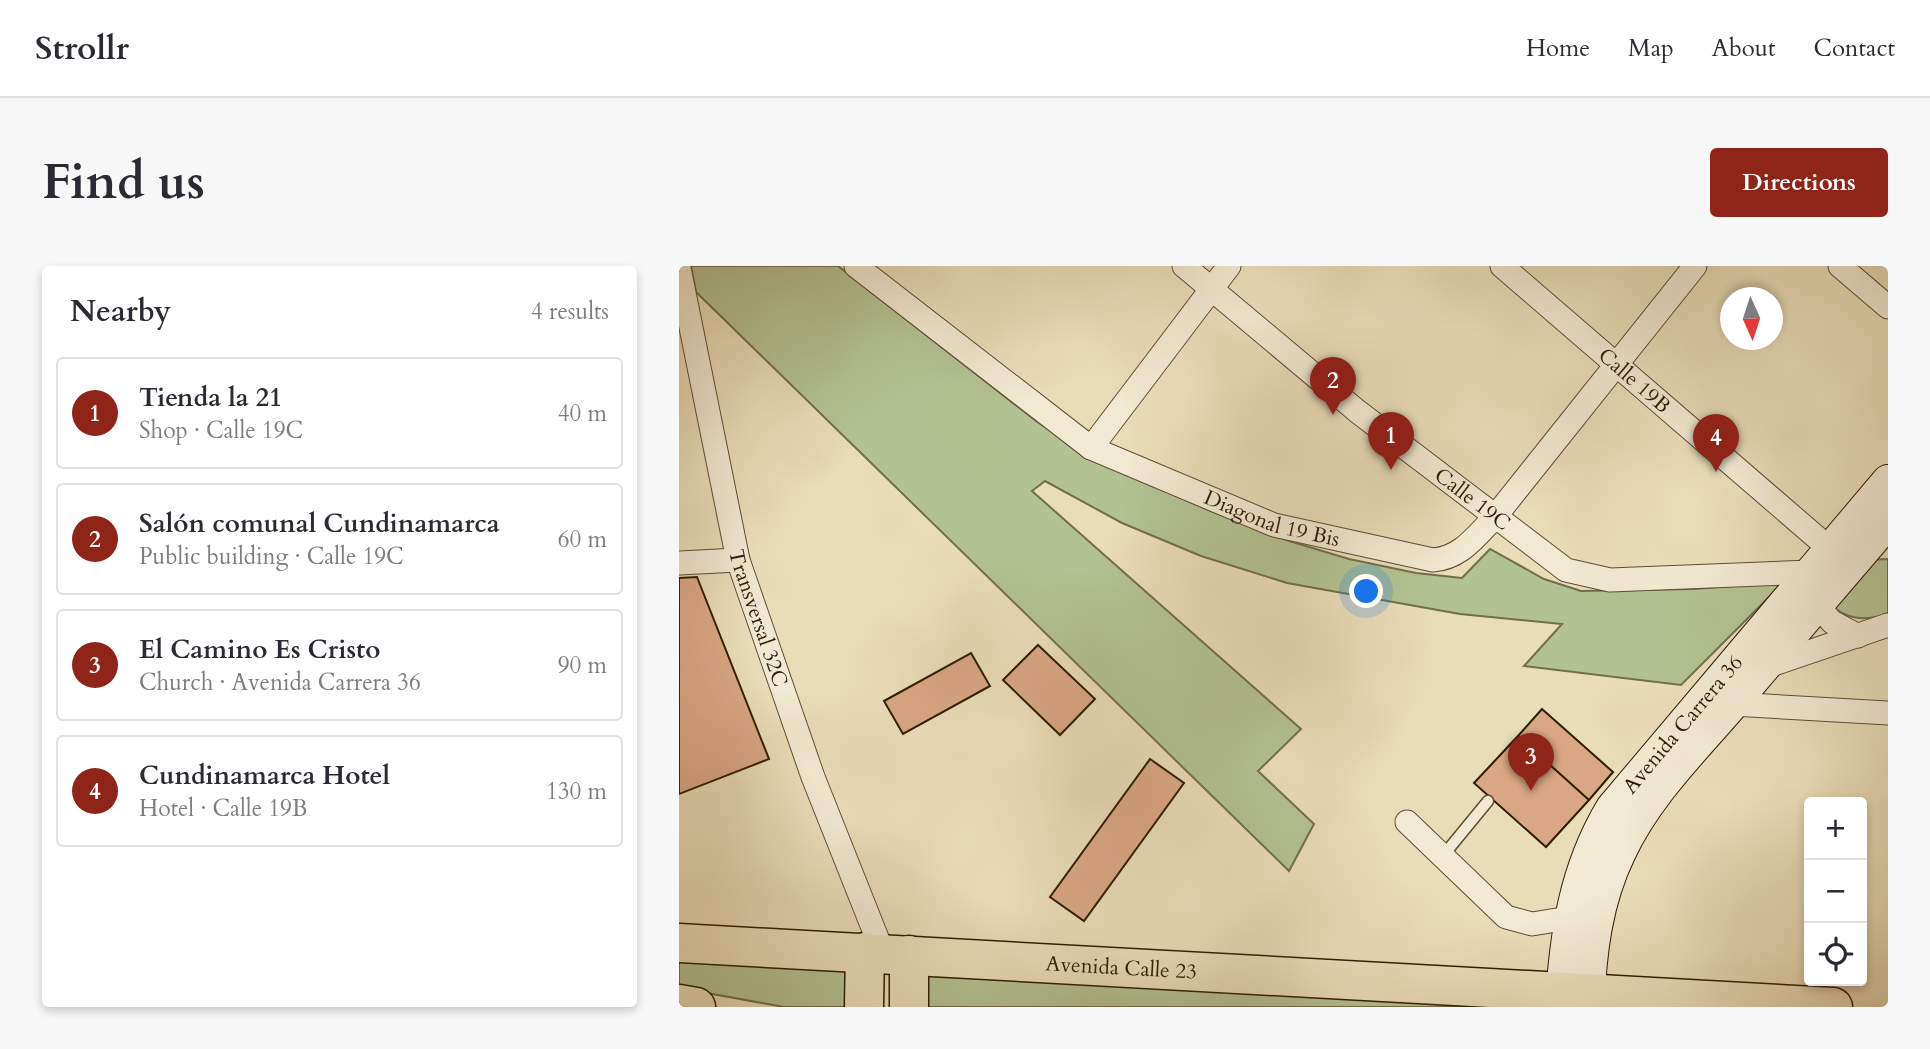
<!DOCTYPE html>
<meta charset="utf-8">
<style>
:root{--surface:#fff;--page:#f7f7f7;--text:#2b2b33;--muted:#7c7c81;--line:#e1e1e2;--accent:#8f2418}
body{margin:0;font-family:Cardo,serif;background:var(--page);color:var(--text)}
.controls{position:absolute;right:21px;bottom:21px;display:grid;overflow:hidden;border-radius:7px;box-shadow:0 4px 10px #0003}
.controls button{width:63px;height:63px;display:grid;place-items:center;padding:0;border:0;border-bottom:2px solid var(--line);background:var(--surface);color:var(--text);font:35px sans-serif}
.compass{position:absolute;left:1041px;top:21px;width:63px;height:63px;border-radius:50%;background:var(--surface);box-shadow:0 4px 10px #0003;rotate:177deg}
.you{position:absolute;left:688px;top:326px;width:24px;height:24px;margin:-18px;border:5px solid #fff;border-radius:50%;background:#1a73e8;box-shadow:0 0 0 10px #1a73e833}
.badge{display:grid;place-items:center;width:46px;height:46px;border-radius:50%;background:var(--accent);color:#fff;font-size:23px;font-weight:700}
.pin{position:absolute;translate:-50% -58px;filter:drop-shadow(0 2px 4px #0008)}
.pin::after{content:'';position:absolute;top:37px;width:24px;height:21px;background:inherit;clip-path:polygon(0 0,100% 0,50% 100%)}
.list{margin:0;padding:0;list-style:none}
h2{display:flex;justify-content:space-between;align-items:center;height:91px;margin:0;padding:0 28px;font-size:30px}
h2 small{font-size:23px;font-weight:400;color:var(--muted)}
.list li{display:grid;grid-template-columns:46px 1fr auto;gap:21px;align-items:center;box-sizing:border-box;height:112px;margin:0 14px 14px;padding:0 14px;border:2px solid var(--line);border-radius:7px}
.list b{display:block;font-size:26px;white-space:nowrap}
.list p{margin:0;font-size:23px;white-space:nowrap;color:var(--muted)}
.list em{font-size:23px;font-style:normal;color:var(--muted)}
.icon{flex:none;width:38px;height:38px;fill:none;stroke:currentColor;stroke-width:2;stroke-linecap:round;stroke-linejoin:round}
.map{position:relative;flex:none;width:1209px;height:741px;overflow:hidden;border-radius:7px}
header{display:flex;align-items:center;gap:42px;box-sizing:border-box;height:98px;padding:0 35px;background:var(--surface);border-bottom:2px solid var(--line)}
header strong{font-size:33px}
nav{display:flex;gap:38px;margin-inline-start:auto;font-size:24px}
.intro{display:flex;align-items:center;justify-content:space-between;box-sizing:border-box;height:168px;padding:0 42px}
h1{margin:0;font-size:49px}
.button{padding:18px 32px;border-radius:7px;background:var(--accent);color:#fff;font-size:24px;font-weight:700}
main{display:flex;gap:42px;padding:0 42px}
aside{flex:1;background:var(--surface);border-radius:7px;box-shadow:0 4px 10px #0003}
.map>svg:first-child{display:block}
.green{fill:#b3c292;stroke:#716f4b;stroke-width:2}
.building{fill:#daa784;stroke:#2f1c04;stroke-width:2}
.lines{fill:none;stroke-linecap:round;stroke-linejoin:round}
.lane-casing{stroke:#5e4c31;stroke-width:13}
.street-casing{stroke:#5e4c31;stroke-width:25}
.secondary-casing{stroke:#2f1c04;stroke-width:34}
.highway-casing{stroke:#2f1c04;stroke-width:41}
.lane{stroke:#f1e9d1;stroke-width:10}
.street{stroke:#f1e9d1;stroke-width:23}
.secondary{stroke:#f1e9d1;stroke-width:32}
.highway{stroke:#e9ddb8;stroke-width:38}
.labels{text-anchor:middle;stroke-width:5;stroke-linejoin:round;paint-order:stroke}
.street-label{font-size:21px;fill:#2f1c04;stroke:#f1e9d1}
</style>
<header>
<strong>Strollr</strong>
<nav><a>Home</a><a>Map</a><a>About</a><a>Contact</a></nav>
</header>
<div class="intro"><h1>Find us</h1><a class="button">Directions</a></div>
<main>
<aside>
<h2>Nearby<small>4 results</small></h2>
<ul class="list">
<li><span class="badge">1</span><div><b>Tienda la 21</b><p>Shop · Calle 19C</p></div><em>40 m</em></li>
<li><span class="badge">2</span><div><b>Salón comunal Cundinamarca</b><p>Public building · Calle 19C</p></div><em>60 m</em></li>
<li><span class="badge">3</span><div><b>El Camino Es Cristo</b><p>Church · Avenida Carrera 36</p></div><em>90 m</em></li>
<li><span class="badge">4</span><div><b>Cundinamarca Hotel</b><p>Hotel · Calle 19B</p></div><em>130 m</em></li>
</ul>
</aside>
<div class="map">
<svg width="1209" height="741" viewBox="0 0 1209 741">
<rect width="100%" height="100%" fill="#e9ddb8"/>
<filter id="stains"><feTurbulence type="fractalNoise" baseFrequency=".00286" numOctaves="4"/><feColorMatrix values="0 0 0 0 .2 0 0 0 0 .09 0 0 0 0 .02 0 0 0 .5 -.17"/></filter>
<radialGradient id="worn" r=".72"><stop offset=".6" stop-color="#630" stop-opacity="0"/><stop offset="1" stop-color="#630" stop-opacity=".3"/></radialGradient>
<path class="green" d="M12,0H159L357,155L407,189L532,245L610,275L670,293L737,307L783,312L811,283L865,313L902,325L1015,323L1105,316L1002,419L845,400L883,358L781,348L608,317L522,290L443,257L366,215L353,225L622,463L579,505L635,558L610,605L17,26Z
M1209,293V349C1186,354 1168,355 1151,338L1186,294Z
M0,693L170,699L168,741H105L0,722Z
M238,702L851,741H238Z"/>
<path class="building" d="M18,311L90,493L0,528V312Z
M359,379L416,433L381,469L324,414Z
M292,387L311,420L224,468L205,435Z
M863,443L934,506L910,534L839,470Z
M839,470L910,534L867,581L795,517Z
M471,493L505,517L405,655L371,631Z"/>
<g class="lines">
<g class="lane-casing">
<path id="lane" d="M763,591L809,535"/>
</g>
<g class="street-casing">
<g id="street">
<path id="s1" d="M177,0L412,182L595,259L754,294C782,292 797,270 815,252L1016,0"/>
<path id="s2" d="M505,0L678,145L887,304L931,314L1131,306"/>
<path id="s3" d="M823,0L1151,283"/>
<path d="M1161,0L1209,41"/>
<path id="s4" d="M0,2L59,294L134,511L204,687"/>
<path d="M412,182L550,0"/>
<path d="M0,297L59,294"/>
<path d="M1138,339L1153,356L1179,370"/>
<path d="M1086,401L1209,359"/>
<path d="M1053,438L1209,447"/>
<path d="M728,556L827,651L853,658L890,652"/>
</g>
</g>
<g class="secondary-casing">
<g id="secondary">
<path id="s5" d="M882,741C887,669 895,605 933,542L1209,215"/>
<path d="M909,741C911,687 917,635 941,586C966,532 1011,487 1050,442C1103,380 1156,318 1209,256"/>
</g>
</g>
<g class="highway-casing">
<g id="highway">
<path id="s6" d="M0,677L1154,741"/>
<path d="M0,738L17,741"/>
<path d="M185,741L186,686"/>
<path d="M230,741V689"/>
</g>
</g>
<use href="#lane" class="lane"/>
<use href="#street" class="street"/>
<use href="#secondary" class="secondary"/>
<use href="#highway" class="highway"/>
</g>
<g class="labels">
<g class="street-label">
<text dy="7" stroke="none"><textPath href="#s3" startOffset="175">Calle 19B</textPath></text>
<text dy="7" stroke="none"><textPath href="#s2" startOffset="371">Calle 19C</textPath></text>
<text dy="7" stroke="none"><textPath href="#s1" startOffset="492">Diagonal 19 Bis</textPath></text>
<text dy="7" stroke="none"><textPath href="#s4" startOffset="359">Transversal 32C</textPath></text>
<text dy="7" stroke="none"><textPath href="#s5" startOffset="317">Avenida Carrera 36</textPath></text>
<text dy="7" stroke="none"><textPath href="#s6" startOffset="443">Avenida Calle 23</textPath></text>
</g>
</g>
<rect width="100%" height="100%" filter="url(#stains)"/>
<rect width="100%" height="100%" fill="url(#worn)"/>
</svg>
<div class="controls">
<button>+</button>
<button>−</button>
<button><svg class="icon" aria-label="locate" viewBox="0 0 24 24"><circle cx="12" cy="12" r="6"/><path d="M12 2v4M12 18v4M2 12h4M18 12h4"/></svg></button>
</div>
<svg class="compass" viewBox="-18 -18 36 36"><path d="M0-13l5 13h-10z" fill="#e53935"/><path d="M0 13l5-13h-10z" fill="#7c7c81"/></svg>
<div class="you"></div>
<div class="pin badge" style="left:712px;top:204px">1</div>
<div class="pin badge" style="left:654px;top:149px">2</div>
<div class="pin badge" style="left:852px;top:525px">3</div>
<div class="pin badge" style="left:1037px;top:206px">4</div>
</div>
</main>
